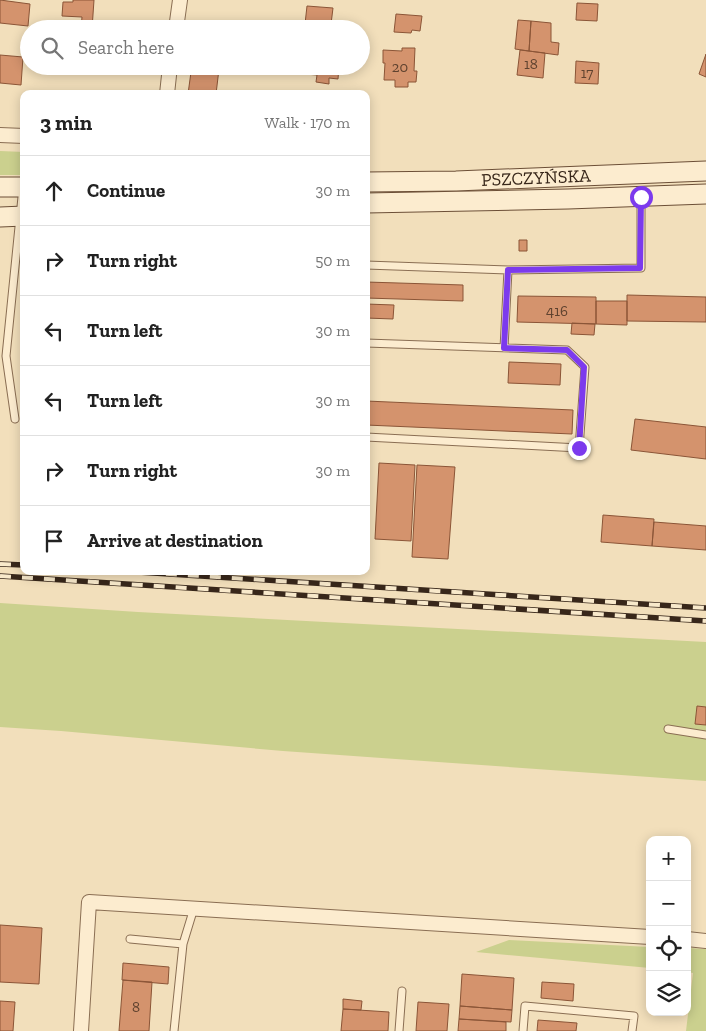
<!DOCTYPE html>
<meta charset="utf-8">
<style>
:root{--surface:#fff;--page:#f6f6f6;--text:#222;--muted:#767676;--line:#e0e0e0}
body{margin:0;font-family:"Zilla Slab",serif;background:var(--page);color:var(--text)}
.controls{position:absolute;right:15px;bottom:15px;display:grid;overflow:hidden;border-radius:10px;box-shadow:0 2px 12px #0003}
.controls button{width:45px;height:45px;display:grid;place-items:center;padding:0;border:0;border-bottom:1px solid var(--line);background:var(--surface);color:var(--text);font:25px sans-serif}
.stop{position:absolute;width:15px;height:15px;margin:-11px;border:4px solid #7c3aed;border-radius:50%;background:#fff}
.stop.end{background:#7c3aed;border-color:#fff;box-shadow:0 1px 5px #0008}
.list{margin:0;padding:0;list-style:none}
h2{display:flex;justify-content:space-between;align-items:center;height:65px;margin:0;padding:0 20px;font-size:21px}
h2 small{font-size:16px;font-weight:400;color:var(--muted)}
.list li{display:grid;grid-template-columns:32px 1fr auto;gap:15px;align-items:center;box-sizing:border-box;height:70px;padding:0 20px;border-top:1px solid var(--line)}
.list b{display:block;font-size:19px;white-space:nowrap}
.list em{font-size:16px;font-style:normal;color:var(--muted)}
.icon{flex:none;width:28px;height:28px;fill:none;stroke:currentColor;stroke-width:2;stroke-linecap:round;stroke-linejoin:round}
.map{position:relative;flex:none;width:706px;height:1031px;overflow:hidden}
.search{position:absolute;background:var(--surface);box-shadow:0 2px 12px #0003;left:20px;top:20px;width:350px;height:55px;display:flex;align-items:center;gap:12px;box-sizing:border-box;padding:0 18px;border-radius:28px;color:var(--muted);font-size:19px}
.panel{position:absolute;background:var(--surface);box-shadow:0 2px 12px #0003;left:20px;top:90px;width:350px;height:485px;border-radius:10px}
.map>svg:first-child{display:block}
.green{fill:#cbd08e}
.building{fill:#d4936d;stroke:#8b5537}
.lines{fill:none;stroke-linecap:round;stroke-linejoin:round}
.service-casing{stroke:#8a6e53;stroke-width:9}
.minor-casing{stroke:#8a6e53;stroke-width:16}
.secondary-casing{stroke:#6c4f37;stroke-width:21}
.service{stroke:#fceccf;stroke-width:7}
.minor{stroke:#fceccf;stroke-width:14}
.secondary{stroke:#fceccf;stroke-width:19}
.rail-casing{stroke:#38271a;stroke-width:5.5}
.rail{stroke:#f8e9cb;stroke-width:4;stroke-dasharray:11;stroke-linecap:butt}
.route{stroke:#7c3aed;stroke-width:6}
.labels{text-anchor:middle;stroke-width:4.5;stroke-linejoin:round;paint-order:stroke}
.number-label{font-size:15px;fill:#5f422f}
.street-label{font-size:18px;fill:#38271a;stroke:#f8e9cb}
</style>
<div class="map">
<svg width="706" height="1031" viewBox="0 0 706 1031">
<rect width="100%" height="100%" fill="#f2dfbb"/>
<path class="green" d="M0,151L24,152V175H0Z
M0,603L138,612L706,642V781L283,751L61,731L0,727Z
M509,940L650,947V968L476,952Z
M687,948L706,949V1031H686L693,973L687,972Z"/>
<path class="building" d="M0,0L30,4L28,26L0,23Z
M73,0H94L92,29H81L82,17L62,16L63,2H73Z
M577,3L598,4L597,21L576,20Z
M307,6L333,8L331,24L318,23L317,25L305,24Z
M396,14L422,16L420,31L412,30L411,33L394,32Z
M518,20L531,21L529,51L515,49Z
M531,21L551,23V42L559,43L558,55L529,51Z
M402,48H415L414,71H417L416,82H408V87H395V80H384L385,63H383V50L402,51Z
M520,50L545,53L543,78L517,75Z
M706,54V77L699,74Z
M0,55L23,57L21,85L0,83Z
M576,61L599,63L598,84L575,83Z
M306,66H339L338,79L329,78V84L316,82L317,75L305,74Z
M210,67L219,69L216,94H188L191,72L209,74Z
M519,240H527V251H519Z
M366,282L463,285V301L366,298Z
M627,295L706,297V322L627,321Z
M518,296L596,297V324L517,322Z
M596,301H627V325L596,324Z
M366,304L394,305L393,319L366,318Z
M572,323L595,324L594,335L571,334Z
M509,362L561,364L560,385L508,383Z
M366,401L573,410L572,434L366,425Z
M635,419L706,427V459L631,450Z
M379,463L415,465L411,541L375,539Z
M417,465L455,467L448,559L412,557Z
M603,515L654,519L652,546L601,542Z
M654,522L706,526V550L652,546Z
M697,706L706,707V725L695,724Z
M0,925L42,928L39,984L0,982Z
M123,963L169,967L168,984L122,980Z
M462,974L514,978L512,1010L460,1006Z
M123,980L152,982L149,1031H119Z
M542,982L574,984L573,1001L541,998Z
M343,999L362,1001L361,1010L343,1009Z
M0,1001L15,1002L13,1031H0Z
M418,1002L449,1004L447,1031H416Z
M460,1006L512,1010L511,1022L459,1019Z
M343,1009L389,1012L388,1031H341Z
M459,1019L506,1022V1031H458Z
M538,1020L577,1023L576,1031H537Z"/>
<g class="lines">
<g class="service-casing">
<path id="service" d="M366,265L508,270
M366,343L567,350L585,367L579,448L366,437
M504,348L508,270L641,268V197
M15,419L6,356L23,187
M668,729L706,735
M130,939L183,944L194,908
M174,1031L183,944
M399,1031L402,991
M523,1031L525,1006L634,1016L632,1031"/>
</g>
<g class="minor-casing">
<path id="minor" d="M176,29L180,0
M167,94L170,66
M0,135L24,136
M687,939L706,941
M81,1031L89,902L650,937"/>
</g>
<g class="secondary-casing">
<g id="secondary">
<path id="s1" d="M366,182L456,181L706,171"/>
<path d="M0,187H24"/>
<path d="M366,203L568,199L706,194"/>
<path d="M0,217L24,216"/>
</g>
</g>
<use href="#service" class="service"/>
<use href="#minor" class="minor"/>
<use href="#secondary" class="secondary"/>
<g class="rail-casing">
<path id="rail" d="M0,564L24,565
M122,571L706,608
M0,576L706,621"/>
</g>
<use href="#rail" class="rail"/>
</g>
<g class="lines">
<path class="route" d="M579,448L584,367L567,350L504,348L508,270L640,268L641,197"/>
</g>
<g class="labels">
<g class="number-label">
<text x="531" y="69">18</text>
<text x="400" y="72">20</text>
<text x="587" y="78">17</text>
<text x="557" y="316">416</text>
<text x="136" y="1012">8</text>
</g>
<g class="street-label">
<text dy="6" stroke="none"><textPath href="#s1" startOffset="170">PSZCZYŃSKA</textPath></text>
</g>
</g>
</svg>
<div class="controls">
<button>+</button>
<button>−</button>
<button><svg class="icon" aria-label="locate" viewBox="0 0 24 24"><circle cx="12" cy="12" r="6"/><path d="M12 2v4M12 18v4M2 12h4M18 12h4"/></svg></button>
<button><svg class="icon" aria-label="layers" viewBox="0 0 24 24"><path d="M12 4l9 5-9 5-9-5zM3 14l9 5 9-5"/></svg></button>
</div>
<div class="stop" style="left:641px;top:197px"></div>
<div class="stop end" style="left:579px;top:448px"></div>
<div class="search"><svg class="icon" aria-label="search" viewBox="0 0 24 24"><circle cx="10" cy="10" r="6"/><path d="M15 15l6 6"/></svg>Search here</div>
<section class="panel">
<h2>3 min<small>Walk · 170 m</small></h2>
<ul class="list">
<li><svg class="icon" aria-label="ahead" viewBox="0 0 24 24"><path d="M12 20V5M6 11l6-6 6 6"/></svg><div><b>Continue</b></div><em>30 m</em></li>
<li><svg class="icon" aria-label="right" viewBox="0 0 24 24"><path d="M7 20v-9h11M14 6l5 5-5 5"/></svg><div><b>Turn right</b></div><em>50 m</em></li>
<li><svg class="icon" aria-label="left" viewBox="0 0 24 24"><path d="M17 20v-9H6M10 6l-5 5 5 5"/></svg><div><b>Turn left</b></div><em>30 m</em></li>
<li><svg class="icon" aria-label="left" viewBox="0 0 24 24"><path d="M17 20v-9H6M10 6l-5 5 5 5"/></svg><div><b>Turn left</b></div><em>30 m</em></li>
<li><svg class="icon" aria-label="right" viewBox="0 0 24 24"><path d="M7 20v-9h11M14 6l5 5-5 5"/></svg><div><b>Turn right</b></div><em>30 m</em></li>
<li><svg class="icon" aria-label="arrive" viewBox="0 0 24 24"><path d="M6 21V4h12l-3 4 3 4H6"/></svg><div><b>Arrive at destination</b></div></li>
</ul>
</section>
</div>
